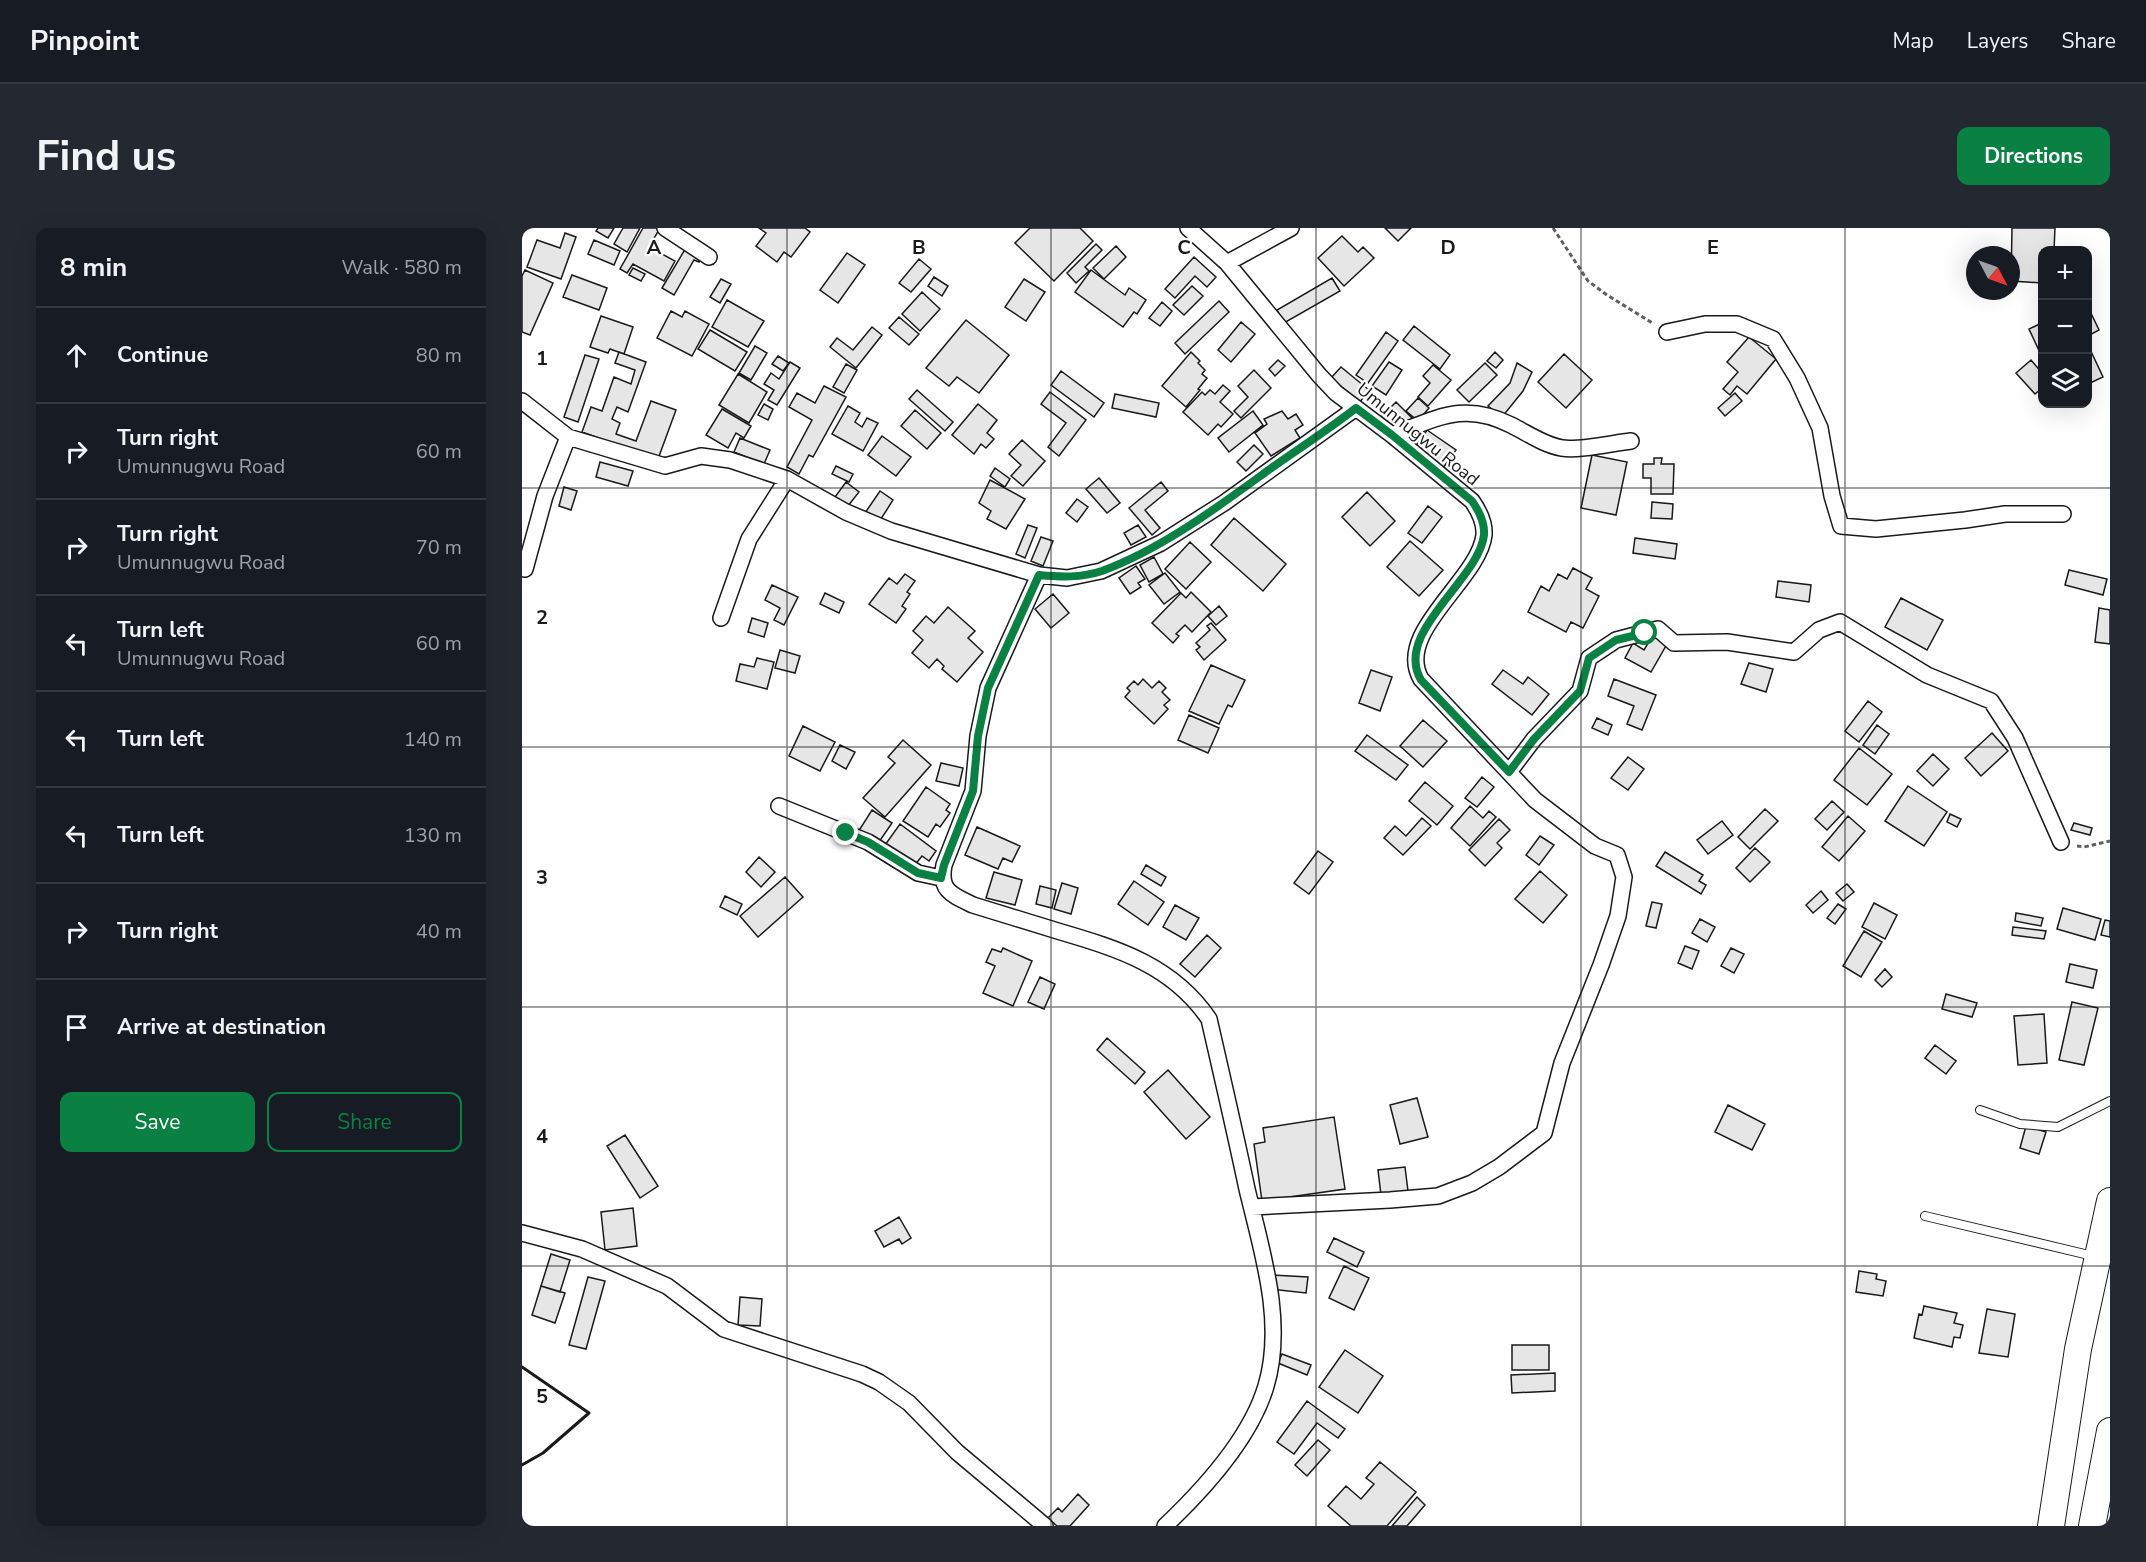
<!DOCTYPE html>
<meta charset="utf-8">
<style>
:root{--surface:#171b24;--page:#242831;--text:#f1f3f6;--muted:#9ea1a6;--line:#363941;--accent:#0b8043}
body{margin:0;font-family:"Nunito Sans",sans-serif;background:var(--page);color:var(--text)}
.controls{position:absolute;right:18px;top:18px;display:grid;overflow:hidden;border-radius:12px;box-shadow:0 6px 24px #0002}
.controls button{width:54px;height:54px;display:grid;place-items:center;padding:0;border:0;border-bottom:2px solid var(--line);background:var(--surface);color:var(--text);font:30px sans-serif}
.compass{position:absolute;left:1444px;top:18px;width:54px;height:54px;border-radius:50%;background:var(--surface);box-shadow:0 6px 24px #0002;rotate:131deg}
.stop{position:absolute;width:18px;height:18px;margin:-14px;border:4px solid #0b8043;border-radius:50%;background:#fff}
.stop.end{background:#0b8043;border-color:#fff;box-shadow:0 2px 6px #0008}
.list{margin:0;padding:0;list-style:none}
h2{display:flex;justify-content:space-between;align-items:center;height:78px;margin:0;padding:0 24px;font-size:26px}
h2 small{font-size:20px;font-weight:400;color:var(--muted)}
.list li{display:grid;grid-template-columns:39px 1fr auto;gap:18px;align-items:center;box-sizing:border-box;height:96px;padding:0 24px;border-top:2px solid var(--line)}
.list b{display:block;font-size:22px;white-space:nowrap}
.list p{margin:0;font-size:20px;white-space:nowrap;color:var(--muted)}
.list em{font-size:20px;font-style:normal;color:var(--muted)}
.actions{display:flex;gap:12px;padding:18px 24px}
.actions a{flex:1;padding:14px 0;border:2px solid var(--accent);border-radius:12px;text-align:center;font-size:21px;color:var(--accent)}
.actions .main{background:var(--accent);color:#fff}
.icon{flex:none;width:33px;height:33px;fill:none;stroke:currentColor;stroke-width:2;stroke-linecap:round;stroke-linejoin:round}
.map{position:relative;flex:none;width:1588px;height:1298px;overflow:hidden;border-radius:12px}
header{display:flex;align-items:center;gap:36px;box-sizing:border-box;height:84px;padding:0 30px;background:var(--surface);border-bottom:2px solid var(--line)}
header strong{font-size:28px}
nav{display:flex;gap:33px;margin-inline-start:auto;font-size:21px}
.intro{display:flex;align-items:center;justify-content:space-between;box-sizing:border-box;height:144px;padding:0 36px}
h1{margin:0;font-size:42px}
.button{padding:15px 27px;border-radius:12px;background:var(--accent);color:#fff;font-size:21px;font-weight:700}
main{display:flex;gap:36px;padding:0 36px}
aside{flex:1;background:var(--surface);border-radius:12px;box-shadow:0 6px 24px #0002}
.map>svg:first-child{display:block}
.building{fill:#e6e6e6;stroke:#1a1a1a;stroke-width:1.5}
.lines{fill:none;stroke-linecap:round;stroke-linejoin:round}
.service-casing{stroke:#1a1a1a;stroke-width:10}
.minor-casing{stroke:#1a1a1a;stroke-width:18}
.trunk-casing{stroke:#1a1a1a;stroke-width:28}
.path{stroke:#5f5f5f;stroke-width:3;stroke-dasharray:4.5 3;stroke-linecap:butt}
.service{stroke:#fff;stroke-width:8}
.minor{stroke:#fff;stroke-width:15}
.trunk{stroke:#fff;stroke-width:26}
.wall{stroke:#1a1a1a;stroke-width:3}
.route{stroke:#0b8043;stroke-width:8}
.grid{fill:none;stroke:#1a1a1a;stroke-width:1.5;stroke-opacity:0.55}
.labels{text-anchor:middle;stroke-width:4.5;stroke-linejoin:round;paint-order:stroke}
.street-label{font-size:18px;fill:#1a1a1a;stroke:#fff}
.grid-label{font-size:20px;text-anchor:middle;font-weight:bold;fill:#1a1a1a;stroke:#fff;stroke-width:4.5;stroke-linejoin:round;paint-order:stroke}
</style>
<header>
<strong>Pinpoint</strong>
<nav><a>Map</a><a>Layers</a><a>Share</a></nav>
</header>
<div class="intro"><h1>Find us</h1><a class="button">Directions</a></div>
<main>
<aside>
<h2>8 min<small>Walk · 580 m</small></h2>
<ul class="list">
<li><svg class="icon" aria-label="ahead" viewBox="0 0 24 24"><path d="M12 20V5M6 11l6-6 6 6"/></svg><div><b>Continue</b></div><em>80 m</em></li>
<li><svg class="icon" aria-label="right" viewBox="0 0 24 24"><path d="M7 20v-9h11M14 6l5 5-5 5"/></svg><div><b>Turn right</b><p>Umunnugwu Road</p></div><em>60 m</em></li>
<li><svg class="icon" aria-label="right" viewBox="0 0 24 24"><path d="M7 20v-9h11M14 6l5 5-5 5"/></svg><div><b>Turn right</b><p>Umunnugwu Road</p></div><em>70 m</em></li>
<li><svg class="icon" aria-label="left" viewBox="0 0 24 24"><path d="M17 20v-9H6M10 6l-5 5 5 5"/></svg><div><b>Turn left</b><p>Umunnugwu Road</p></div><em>60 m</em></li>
<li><svg class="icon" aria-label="left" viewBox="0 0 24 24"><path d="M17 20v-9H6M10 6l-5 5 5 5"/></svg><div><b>Turn left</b></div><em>140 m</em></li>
<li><svg class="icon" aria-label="left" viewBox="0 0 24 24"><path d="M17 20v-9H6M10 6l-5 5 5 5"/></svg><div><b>Turn left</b></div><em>130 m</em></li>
<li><svg class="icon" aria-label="right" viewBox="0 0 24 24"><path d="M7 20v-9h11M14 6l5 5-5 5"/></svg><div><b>Turn right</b></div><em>40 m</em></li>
<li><svg class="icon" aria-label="arrive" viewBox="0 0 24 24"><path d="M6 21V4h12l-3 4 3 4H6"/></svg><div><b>Arrive at destination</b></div></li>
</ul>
<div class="actions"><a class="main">Save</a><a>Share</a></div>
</aside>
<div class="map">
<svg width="1588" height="1298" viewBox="0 0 1588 1298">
<rect width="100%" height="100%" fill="#fff"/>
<path class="building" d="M76,0H92L86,10L74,3Z
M101,0H118L105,24L92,16Z
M121,0H138L127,19L153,33L142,53L111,36L105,45L98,41Z
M237,0H283L288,4L269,29L262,24L255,34L234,18L244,5Z
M508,0H558L571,13L532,53L493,15Z
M863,0H889L876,13Z
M1490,0H1533L1532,22H1520V55L1489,53Z
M43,5L54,9L39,51L5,39L15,12L38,20Z
M820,8L836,24L841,19L852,30L822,58L796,30Z
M72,12L98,23L92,37L66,26Z
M574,16L580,22L563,39L567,43L554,55L545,45Z
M165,18L181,27L177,34L172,32L152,67L140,60Z
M594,18L604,29L582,51L571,40Z
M325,25L343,37L316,75L298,62Z
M672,29L694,49L685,59L673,48L653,70L643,61Z
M397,31L409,41L389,64L377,55Z
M111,40L123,46L119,53L107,47Z
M3,42L31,55L8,107L0,104V48Z
M569,42L603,67L607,60L624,72L615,86L612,84L601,99L553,64Z
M50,47L85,60L77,82L41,69Z
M412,49L426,58L420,68L406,58Z
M810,50L818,63L762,95L755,82Z
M199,51L209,56L198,75L188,69Z
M502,51L523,64L504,93L483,79Z
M670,58L681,68L662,87L651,77Z
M400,64L418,81L398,103L380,86Z
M205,72L242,93L226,119L190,99Z
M697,73L707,84L663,126L653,115Z
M640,74L650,83L638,98L627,90Z
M1566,79L1577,102L1566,108Z
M149,83L160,89L163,83L187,96L170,128L135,110Z
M79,88L111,99L102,126L88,121L86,125L68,119Z
M377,89L397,106L387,117L367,100Z
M444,92L487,127L457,165L435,149L427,158L404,140Z
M719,94L733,106L709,134L696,122Z
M1520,95V129L1507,101Z
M892,98L928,127L918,141L881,112Z
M350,99L360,107L334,140L308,119L315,110L331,122Z
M188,102L225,124L213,143L176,121Z
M864,104L876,113L846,155L834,147Z
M1227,109L1254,131L1225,166L1215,158L1208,167L1201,161L1216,144L1205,134Z
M1566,117L1581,149L1566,156Z
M233,118L245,125L229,152L217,145Z
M97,124L124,134L106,184L95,179L90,191L98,195L94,206L114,213L129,173L154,182L136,231L60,204L69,179L80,183L92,149L109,156L113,142L93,135Z
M669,124L678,133L676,135L683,142L680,146L685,150L676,161L678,162L664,179L640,158Z
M973,124L981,132L974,140L965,133Z
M1042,126L1070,152L1044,180L1016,154Z
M63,127L77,131L56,194L42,189Z
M256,128L267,135L261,143L250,136Z
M756,132L763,138L753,148L747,141Z
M1509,132L1520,145V160L1513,166L1494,145Z
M268,134L278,140L255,177L246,172L252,162L242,156L249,145L257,151Z
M867,134L880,142L864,167L850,158Z
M963,135L975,147L947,174L935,162Z
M995,135L1010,144L1001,163L980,189L966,178L988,155Z
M324,136L335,142L322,165L311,159Z
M911,137L929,152L906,178L896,169L908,155L901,148Z
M819,139L847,162L838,174L809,150Z
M732,142L749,160L719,190L712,183L726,169L716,158Z
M539,143L582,175L572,189L529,157Z
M216,146L245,164L227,195L197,177Z
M701,157L708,163L698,174L711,186L699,199L696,196L686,207L661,184L680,164L683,167L688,162L693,166Z
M302,158L324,169L291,229L287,227L277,246L265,239L290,192L267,179L275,165L293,175Z
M395,162L431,194L423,203L387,171Z
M528,164L564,192L537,228L526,219L544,195L519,176Z
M1213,165L1220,173L1203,188L1196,180Z
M593,166L637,175L634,189L590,180Z
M896,170L907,180L896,193L884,183Z
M874,174L890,190L884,197L877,190L868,199L859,189Z
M242,176L251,181L246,192L236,187Z
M456,176L475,192L465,205L472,211L464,220L459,216L452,226L430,207Z
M326,178L338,185L333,194L340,199L345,190L356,195L341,223L310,206Z
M200,181L229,198L222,210L214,205L206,220L184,207Z
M393,182L419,205L405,221L379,198Z
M731,183L741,197L707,224L696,210Z
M760,183L766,191L774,186L781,197L773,202L778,210L749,228L733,205L745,196L742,191Z
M905,202L934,222L921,240L892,221Z
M360,208L389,229L374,248L346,227Z
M218,210L248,222L242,236L212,224Z
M500,212L523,233L501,258L489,248L499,237L487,226Z
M732,217L741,226L724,243L715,234Z
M1070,227L1105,234L1094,287L1059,280Z
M1132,230H1140L1139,236H1152L1151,266H1129V250H1121V236H1132Z
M78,234L111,243L106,258L74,249Z
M314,238L331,246L327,254L310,246Z
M473,240L488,251L483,259L468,248Z
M577,250L598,275L585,285L564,261Z
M468,252L503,271L484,301L465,291L469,283L457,275Z
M324,254L337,264L326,278L313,269Z
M639,254L646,263L623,282L638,300L630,307L607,280Z
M42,259L55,263L49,282L37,278Z
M358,263L371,272L357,294L343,285Z
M845,264L873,293L848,318L820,289Z
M555,271L566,279L555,294L544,285Z
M1130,274L1151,276L1150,291L1129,290Z
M906,278L920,289L900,315L886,305Z
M712,290L764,336L741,363L689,317Z
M506,297L515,300L503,330L494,326Z
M616,297L624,309L609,317L602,305Z
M519,309L531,313L521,338L509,333Z
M1113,310L1155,316L1153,331L1111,325Z
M888,313L921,342L897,368L865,339Z
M668,314L689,334L664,361L643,341Z
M632,329L641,346L627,354L618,337Z
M614,338L623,351L616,355L619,359L608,366L597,350Z
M1051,340L1070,350L1064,361L1077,368L1061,400L1049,394L1044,404L1006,384L1019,358L1027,363L1036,346L1045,351Z
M1547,342L1585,351L1581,367L1543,357Z
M643,345L658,364L642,376L627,357Z
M383,346L393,353L385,364L388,366L380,378L384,381L374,395L347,376L367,350L375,356Z
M1256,353L1289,357L1287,374L1254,369Z
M250,357L276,369L262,397L252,392L258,380L243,372Z
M669,364L689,384L670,404L663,397L654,406L657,408L651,415L630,395L659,365L664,370Z
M303,365L322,374L317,385L298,376Z
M531,366L547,385L529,400L513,381Z
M1379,370L1421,392L1405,422L1363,399Z
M697,378L705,388L694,397L686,388Z
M426,379L453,403L446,410L461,424L435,454L420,441L422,438L415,431L407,440L390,425L401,412L391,403L404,388L412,395Z
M1577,380L1588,382V416L1573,414Z
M230,390L246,395L242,409L226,404Z
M689,395L704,412L682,432L674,422L678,419L674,415L688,402L685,398Z
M1131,407L1145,416L1129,444L1103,430L1111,415L1122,422Z
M258,422L278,428L273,445L253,440Z
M235,430L252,434L245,461L214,453L218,436L232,439Z
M1227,435L1251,441L1244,464L1219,456Z
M689,437L723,452L710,479L706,477L697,496L667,483Z
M849,442L870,449L858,483L837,475Z
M981,442L1001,456L1006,449L1027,466L1010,487L970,456Z
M621,451L630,460L637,453L644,460L640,464L648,472L642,477L646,481L632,496L603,469L608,463L605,460L612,453L616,457Z
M1092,451L1134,467L1120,502L1105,496L1112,478L1086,468Z
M1346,473L1360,484L1337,514L1323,503Z
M667,487L697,500L686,525L656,512Z
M1075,490L1090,497L1086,507L1070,500Z
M901,492L925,513L901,539L878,518Z
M1355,497L1367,506L1353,526L1341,517Z
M281,498L313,514L298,543L267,528Z
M1470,505L1486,523L1459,548L1443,530Z
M845,507L886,537L874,552L833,523Z
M381,512L409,537L363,589L341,570L373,535L366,529Z
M318,517L333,524L324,541L310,533Z
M1337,520L1370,546L1345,577L1312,552Z
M1411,526L1427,541L1411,558L1395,543Z
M1106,529L1122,541L1106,562L1089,550Z
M419,535L441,540L437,558L414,553Z
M960,549L972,559L955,579L943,570Z
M903,554L931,578L915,597L887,573Z
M1386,558L1425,584L1402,618L1363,593Z
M404,559L428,576L424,582L428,585L418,599L414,596L406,609L381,593Z
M1310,573L1322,584L1305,602L1293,591Z
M948,578L961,590L967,583L974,589L948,618L929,600Z
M1243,581L1256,593L1228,621L1216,609Z
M350,582L370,595L355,617L336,604Z
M1428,586L1439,591L1435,599L1425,594Z
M1326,588L1343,603L1317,633L1300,619Z
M900,590L909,598L881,627L862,610L873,598L884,608Z
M977,591L988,602L975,615L980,620L963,638L947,622Z
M1200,593L1211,607L1186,626L1175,612Z
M1552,595L1570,600L1568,607L1549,602Z
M378,596L414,623L407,633L400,628L392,638L363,617Z
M455,599L498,618L490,634L481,630L476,641L443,627Z
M1018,608L1032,617L1017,637L1004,627Z
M1233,620L1248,634L1228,654L1214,640Z
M796,623L811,634L787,666L772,655Z
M1143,624L1181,647L1177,653L1184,657L1179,666L1134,638Z
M237,629L253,644L239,659L224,644Z
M624,637L644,649L639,658L619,646Z
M1018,643L1045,667L1021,695L993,671Z
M472,644L500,652L493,677L464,670Z
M263,649L281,669L236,709L218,688Z
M612,653L642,674L626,697L596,676Z
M540,655L556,660L549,686L532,681Z
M1325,656L1332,664L1321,673L1314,665Z
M518,658L534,662L530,680L514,676Z
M1299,663L1306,672L1291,685L1284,677Z
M203,668L220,676L215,687L198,679Z
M1130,674L1140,676L1134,700L1124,698Z
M1352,675L1375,687L1363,711L1340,699Z
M1316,676L1324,681L1313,696L1305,690Z
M653,677L677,690L664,712L641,699Z
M1541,680L1579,691L1573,712L1535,701Z
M1494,685L1521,690L1519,698L1493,693Z
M1178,691L1193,699L1185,714L1170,705Z
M1583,692L1588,693V709L1579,707Z
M1491,699L1524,703L1522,711L1490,707Z
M1342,703L1360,714L1339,749L1321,738Z
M685,707L699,720L673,749L658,736Z
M1163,718L1177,723L1170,741L1156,735Z
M481,720L510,733L491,778L461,765L473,738L464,734L470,721L479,724Z
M1209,720L1222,726L1212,745L1199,738Z
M1548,736L1575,742L1571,760L1544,754Z
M1363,741L1370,749L1360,759L1353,752Z
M518,749L533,756L522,781L506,774Z
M1424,766L1455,775L1450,789L1420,781Z
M1550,774L1576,780L1562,837L1537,832Z
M1522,786L1525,835L1496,837L1492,788Z
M585,810L623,844L613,856L575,822Z
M1413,817L1434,833L1424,846L1403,830Z
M646,842L688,889L664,911L622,864Z
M895,870L906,909L878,916L868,877Z
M1206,877L1243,896L1230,922L1193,904Z
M812,889L823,961L740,973L732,916L743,914L741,900Z
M1504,898L1524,904L1517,926L1498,920Z
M103,907L136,958L118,970L85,918Z
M883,939L886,963L859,967L856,942Z
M111,980L115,1018L83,1022L79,984Z
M377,989L389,1010L380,1016L377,1011L362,1019L353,1003Z
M812,1010L842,1024L835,1039L805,1024Z
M29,1026L48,1032L38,1064L19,1058Z
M822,1038L847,1050L832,1082L807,1070Z
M1337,1043L1355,1046L1354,1051L1364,1053L1361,1068L1334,1064Z
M750,1047L786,1049L784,1065L748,1061Z
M66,1049L83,1053L64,1121L47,1117Z
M19,1058L43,1065L33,1095L10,1087Z
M218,1069L240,1071L238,1098L216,1097Z
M1402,1078L1435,1085L1432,1095L1441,1097L1438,1110L1432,1109L1430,1119L1392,1110L1397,1086L1400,1087Z
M1465,1081L1493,1086L1486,1129L1457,1125Z
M990,1117H1027V1142H990Z
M823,1122L861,1148L836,1185L797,1159Z
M760,1126L789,1137L785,1147L756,1135Z
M1033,1145V1163L990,1165L989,1147Z
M785,1173L823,1201L816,1210L795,1195L772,1226L755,1214Z
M796,1212L808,1222L785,1248L773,1237Z
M858,1234L894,1264L865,1298H829L806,1278L824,1258L839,1271L852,1256L844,1250Z
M556,1266L567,1277L548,1298H535L526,1290L536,1280L540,1284Z
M895,1269L903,1277L885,1298H870Z"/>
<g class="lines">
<g class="service-casing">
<path id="service" d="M1458,882L1498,896L1536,899L1588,873
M1403,988L1571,1028"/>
</g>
<g class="minor-casing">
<path id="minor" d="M143,0L187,29
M666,0L705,35L797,147L814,165L870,207L950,273C957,283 963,294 962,307C957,352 872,404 899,451L1013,572L1073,618L1095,627L1102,649L1096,688L1079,737L1040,835L1022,905L977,939L950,955L916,968L868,972L730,979
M705,35L769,0
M1145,104L1183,96H1215L1251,111L1275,150L1298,200L1310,268L1319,298L1354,301L1443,292L1483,286H1541
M0,173L46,209L143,238L179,228L208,232L265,251L324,284L369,303L517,347L545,350L579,343L639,315L702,275L834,180
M870,207C916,190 942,173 989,197C1005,205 1022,217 1040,220C1056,223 1091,215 1109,213
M3,341L23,268L46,209
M517,347L466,460L456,508L451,563L422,637C417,663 430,667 451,677C480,686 510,695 539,704C597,721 651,738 687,791C700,848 713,904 725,961C740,1024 763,1094 744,1158C729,1209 681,1262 643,1298
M199,390L227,311L265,251
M987,544L1012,511L1058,463L1067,430L1094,412L1136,401L1152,415L1205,414L1272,424L1297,402L1318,394L1405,447L1469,473L1493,510L1539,614
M257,578L346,614L396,645L419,650
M0,1005L60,1021L145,1058L202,1101L340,1146L357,1154L387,1175L435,1224L523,1298"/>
</g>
<g class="trunk-casing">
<path id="trunk" d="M1529,1298L1556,1121L1588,973
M1570,1298L1588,1203"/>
</g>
<path class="path" d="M1031,0L1066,53L1085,67L1132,96
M1555,618L1562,619L1588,613"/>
<use href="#service" class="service"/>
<use href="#minor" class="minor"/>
<use href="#trunk" class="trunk"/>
<path class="wall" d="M0,1139L67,1185L21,1225L0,1237"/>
</g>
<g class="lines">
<path class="route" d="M324,605L346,614L396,645L419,650L422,637L451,563L456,508L466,460L517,347C538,349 559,350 580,343C640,321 697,278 748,241C776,221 806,202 834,180L870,207L950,273C957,283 963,294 962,307C957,352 871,404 899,452L987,544L1012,511L1058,463L1067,430L1094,412L1123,405"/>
</g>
<path class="grid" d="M265,0V1298M529,0V1298M794,0V1298M1059,0V1298M1323,0V1298M0,260H1588M0,519H1588M0,779H1588M0,1038H1588"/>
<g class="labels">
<g class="street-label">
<text transform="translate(896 206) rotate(39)" y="6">Umunnugwu Road</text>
</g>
</g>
<g class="grid-label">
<text x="132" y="26">A</text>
<text x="397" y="26">B</text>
<text x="662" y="26">C</text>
<text x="926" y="26">D</text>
<text x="1191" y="26">E</text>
<text x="20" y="137">1</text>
<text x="20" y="396">2</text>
<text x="20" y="656">3</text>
<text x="20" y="915">4</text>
<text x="20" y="1175">5</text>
</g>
</svg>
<div class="controls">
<button>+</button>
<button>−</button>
<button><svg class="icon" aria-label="layers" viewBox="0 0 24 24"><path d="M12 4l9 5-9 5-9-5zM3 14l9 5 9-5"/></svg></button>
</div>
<svg class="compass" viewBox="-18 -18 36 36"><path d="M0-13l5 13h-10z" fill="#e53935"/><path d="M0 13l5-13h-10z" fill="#9ea1a6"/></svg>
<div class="stop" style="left:1123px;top:405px"></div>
<div class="stop end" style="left:324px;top:605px"></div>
</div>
</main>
